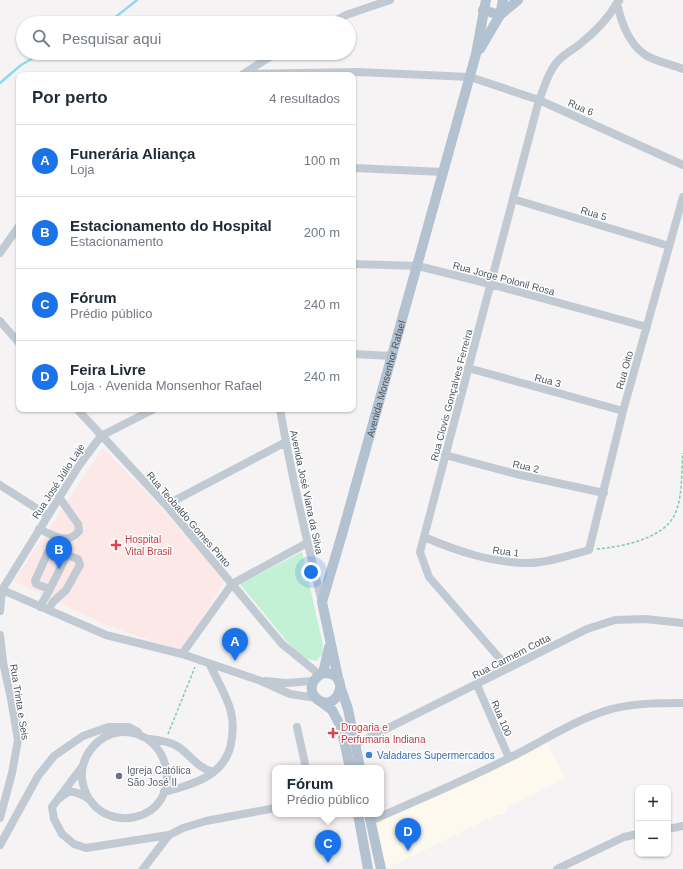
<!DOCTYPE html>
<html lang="pt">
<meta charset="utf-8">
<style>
:root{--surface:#fff;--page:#f2f2f3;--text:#1f2937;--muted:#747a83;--line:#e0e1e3;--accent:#1a73e8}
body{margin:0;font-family:Helvetica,sans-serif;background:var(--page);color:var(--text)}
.controls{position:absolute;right:12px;bottom:12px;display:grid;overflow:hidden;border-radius:8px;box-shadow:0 1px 3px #0004}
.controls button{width:36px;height:36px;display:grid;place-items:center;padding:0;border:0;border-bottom:1px solid var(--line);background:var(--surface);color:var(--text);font:20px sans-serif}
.you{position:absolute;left:311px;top:572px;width:14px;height:14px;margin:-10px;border:3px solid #fff;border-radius:50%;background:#1a73e8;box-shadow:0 0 0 6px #1a73e833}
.badge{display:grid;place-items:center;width:26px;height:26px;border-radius:50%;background:var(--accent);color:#fff;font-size:13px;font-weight:700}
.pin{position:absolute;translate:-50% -33px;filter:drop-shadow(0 1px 2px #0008)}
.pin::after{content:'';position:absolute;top:21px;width:14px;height:12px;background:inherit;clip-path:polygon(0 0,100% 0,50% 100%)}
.popup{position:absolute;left:272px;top:765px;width:112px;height:52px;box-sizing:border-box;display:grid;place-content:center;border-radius:8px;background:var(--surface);filter:drop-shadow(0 1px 3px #0005);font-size:13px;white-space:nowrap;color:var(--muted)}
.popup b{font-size:15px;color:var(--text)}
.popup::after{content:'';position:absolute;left:50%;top:100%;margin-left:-8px;border:8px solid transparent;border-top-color:var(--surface)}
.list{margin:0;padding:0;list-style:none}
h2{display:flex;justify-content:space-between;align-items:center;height:52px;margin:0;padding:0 16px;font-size:17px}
h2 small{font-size:13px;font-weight:400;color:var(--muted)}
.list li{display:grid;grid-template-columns:26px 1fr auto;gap:12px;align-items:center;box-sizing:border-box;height:72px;padding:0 16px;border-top:1px solid var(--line)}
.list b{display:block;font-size:15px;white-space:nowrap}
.list p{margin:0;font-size:13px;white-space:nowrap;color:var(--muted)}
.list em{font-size:13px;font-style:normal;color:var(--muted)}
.icon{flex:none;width:22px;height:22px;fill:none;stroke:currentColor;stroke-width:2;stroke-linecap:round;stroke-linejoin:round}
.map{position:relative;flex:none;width:683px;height:869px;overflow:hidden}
.search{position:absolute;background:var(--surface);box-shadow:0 1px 3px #0004;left:16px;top:16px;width:340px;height:44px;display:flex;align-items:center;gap:10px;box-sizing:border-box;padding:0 14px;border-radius:22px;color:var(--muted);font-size:15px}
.panel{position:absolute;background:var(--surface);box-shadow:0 1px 3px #0004;left:16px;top:72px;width:340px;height:340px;border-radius:8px}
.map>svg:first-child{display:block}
.commercial{fill:#fdf9ef}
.medical{fill:#fce8e6}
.green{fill:#c3f1d5}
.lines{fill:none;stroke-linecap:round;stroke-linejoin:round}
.stream{stroke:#90daee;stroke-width:2.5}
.path{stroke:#7ad0a6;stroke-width:1.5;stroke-dasharray:3 2;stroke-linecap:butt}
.minor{stroke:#c1cad2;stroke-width:8}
.major{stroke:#b3c2d1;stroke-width:10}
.health-dot{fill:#e0444e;stroke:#fff;stroke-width:1.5}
.shop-dot{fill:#3f7fe0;stroke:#fff;stroke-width:1.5}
.worship-dot{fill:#6b7280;stroke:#fff;stroke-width:1.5}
.labels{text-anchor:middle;stroke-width:3;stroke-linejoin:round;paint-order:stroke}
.street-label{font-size:10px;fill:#4a5661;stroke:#fff}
.health-label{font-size:10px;fill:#be3a42;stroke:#fff;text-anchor:start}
.shop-label{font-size:10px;fill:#366cbe;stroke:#fff;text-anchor:start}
.worship-label{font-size:10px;fill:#5b616d;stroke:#fff;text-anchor:start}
</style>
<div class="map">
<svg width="683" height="869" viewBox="0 0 683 869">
<rect width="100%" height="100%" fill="#f5f3f3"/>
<path class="commercial" d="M545,739L565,778L508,807L503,815H496L386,869L371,821Z"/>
<path class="medical" d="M103,448L163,510L225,581L182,651L106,625L14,581Z"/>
<path class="green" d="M302,552L323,645L322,655L316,661L307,659L294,650L240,584Z"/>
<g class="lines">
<path class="stream" d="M108,23L137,0
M0,83L21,65L42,53"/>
<path class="path" d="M597,549C621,547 664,539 675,514C683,496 681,473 683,453
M168,734L195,667"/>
<path class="minor" d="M619,1L617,3C621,22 629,45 647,56C655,61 673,65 683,69
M331,23L346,15L390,0
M243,74L358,72L470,77L539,100L683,165
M243,74L276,53
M353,168L444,172
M513,199L669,246
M0,253L19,226
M353,264L418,266L490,284L647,327
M0,321L19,343
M353,354L393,356
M468,368L623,411
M77,409L166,505L282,644L320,675
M280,409C291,474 306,538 322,602
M445,455L516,474L604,493
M0,485L47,515
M166,505L286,442
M39,529C53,535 67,546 79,531L78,524L59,497
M424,537C457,551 492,563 528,563C548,563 570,555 589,550L623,411L683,197
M0,589L106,635L182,654L261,681L290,694L316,698
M50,589L67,555
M40,607L50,589L36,584L35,581L48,552L52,550L78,559L80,565L66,590L53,602L48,610
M0,611L2,590L80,464L101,436L154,409
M0,635L3,662L11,699L18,740L12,773L0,818
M182,654L232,584L307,543
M508,668L429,577L420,552L539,100C545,86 549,69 560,59C566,53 574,49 580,44C595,32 608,19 617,3
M266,681L286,683L313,681
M477,685L509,758
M297,727L306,768
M149,739C158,740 168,741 177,746C190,754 197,768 213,772
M356,744L587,629L615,620L645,619L683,623
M82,767L52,807L54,819L62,834L74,844L86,848L169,835
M164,792C196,784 229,774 232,737C233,729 233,720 231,712C227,696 217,680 210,665
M57,800C60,798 65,793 69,792C75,791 85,796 89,799C92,802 94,806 97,808C107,817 122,820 135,817C185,806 173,730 121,732C98,734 80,756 82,779C83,786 85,792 89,799
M371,821C417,800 464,781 509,758C540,743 569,723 602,712C627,703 657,703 683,703
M668,829L683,826
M0,845L38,776L54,756L83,736L108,727H129L138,732
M143,869L169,835L183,828L206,821L275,808
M557,869L624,837L638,834"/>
<g class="major">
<path d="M483,10L500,15L518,0"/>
<path d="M480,49L500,15L503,0"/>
<path d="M323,673C355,672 336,717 316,698C307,689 313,678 323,673L329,647"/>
<path id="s1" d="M339,682L322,602L343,531L476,54L486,0"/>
<path d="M341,689L348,709L360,768"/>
<path d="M320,701L332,710L341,727L350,768"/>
<path d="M358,814L368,869"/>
<path d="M369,814L381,869"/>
</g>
</g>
<g class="health-dot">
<path d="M114 539h4v4h4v4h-4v4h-4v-4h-4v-4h4z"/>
<path d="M331 727h4v4h4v4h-4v4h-4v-4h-4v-4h4z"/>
</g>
<circle class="shop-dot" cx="369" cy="755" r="4"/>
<circle class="worship-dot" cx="119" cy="776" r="4"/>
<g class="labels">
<g class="street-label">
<text transform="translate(581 107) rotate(24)" y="4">Rua 6</text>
<text transform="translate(594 213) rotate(17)" y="4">Rua 5</text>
<text transform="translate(504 278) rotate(15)" y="4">Rua Jorge Polonil Rosa</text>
<text transform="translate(624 370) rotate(-74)" y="4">Rua Oito</text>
<text dy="4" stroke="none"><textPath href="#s1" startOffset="314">Avenida Monsenhor Rafael</textPath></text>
<text transform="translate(548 380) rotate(15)" y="4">Rua 3</text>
<text transform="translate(451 395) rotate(-75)" y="4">Rua Clovis Gonçalves Ferreira</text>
<text transform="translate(526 466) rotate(13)" y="4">Rua 2</text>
<text transform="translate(58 481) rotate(-57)" y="4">Rua José Júlio Laje</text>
<text transform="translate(307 492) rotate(78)" y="4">Avenida José Viana da Silva</text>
<text transform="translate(189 519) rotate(49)" y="4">Rua Teobaldo Gomes Pinto</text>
<text transform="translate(506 551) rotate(7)" y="4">Rua 1</text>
<text transform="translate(511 656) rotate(-27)" y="4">Rua Carmem Cotta</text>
<text transform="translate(20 702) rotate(81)" y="4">Rua Trinta e Seis</text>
<text transform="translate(502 718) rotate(67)" y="4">Rua 100</text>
</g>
<g class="health-label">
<text x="125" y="543">Hospital<tspan x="125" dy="12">Vital Brasil</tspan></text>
<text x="341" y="731">Drogaria e<tspan x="341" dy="12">Perfumaria Indiana</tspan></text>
</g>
<g class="shop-label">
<text x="377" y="759">Valadares Supermercados</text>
</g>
<g class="worship-label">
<text x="127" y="774">Igreja Católica<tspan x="127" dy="12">São José II</tspan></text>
</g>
</g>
</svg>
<div class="controls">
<button>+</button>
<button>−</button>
</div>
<div class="you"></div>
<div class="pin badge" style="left:235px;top:661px">A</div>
<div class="pin badge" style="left:59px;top:569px">B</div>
<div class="pin badge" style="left:328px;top:863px">C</div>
<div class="popup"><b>Fórum</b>Prédio público</div>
<div class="pin badge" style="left:408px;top:851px">D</div>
<div class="search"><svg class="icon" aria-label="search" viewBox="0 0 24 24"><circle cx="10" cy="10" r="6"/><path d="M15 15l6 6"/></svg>Pesquisar aqui</div>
<section class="panel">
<h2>Por perto<small>4 resultados</small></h2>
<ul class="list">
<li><span class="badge">A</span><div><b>Funerária Aliança</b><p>Loja</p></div><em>100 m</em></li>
<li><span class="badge">B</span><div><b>Estacionamento do Hospital</b><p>Estacionamento</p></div><em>200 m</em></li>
<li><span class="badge">C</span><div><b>Fórum</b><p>Prédio público</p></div><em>240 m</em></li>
<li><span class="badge">D</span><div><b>Feira Livre</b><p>Loja · Avenida Monsenhor Rafael</p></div><em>240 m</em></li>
</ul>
</section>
</div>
